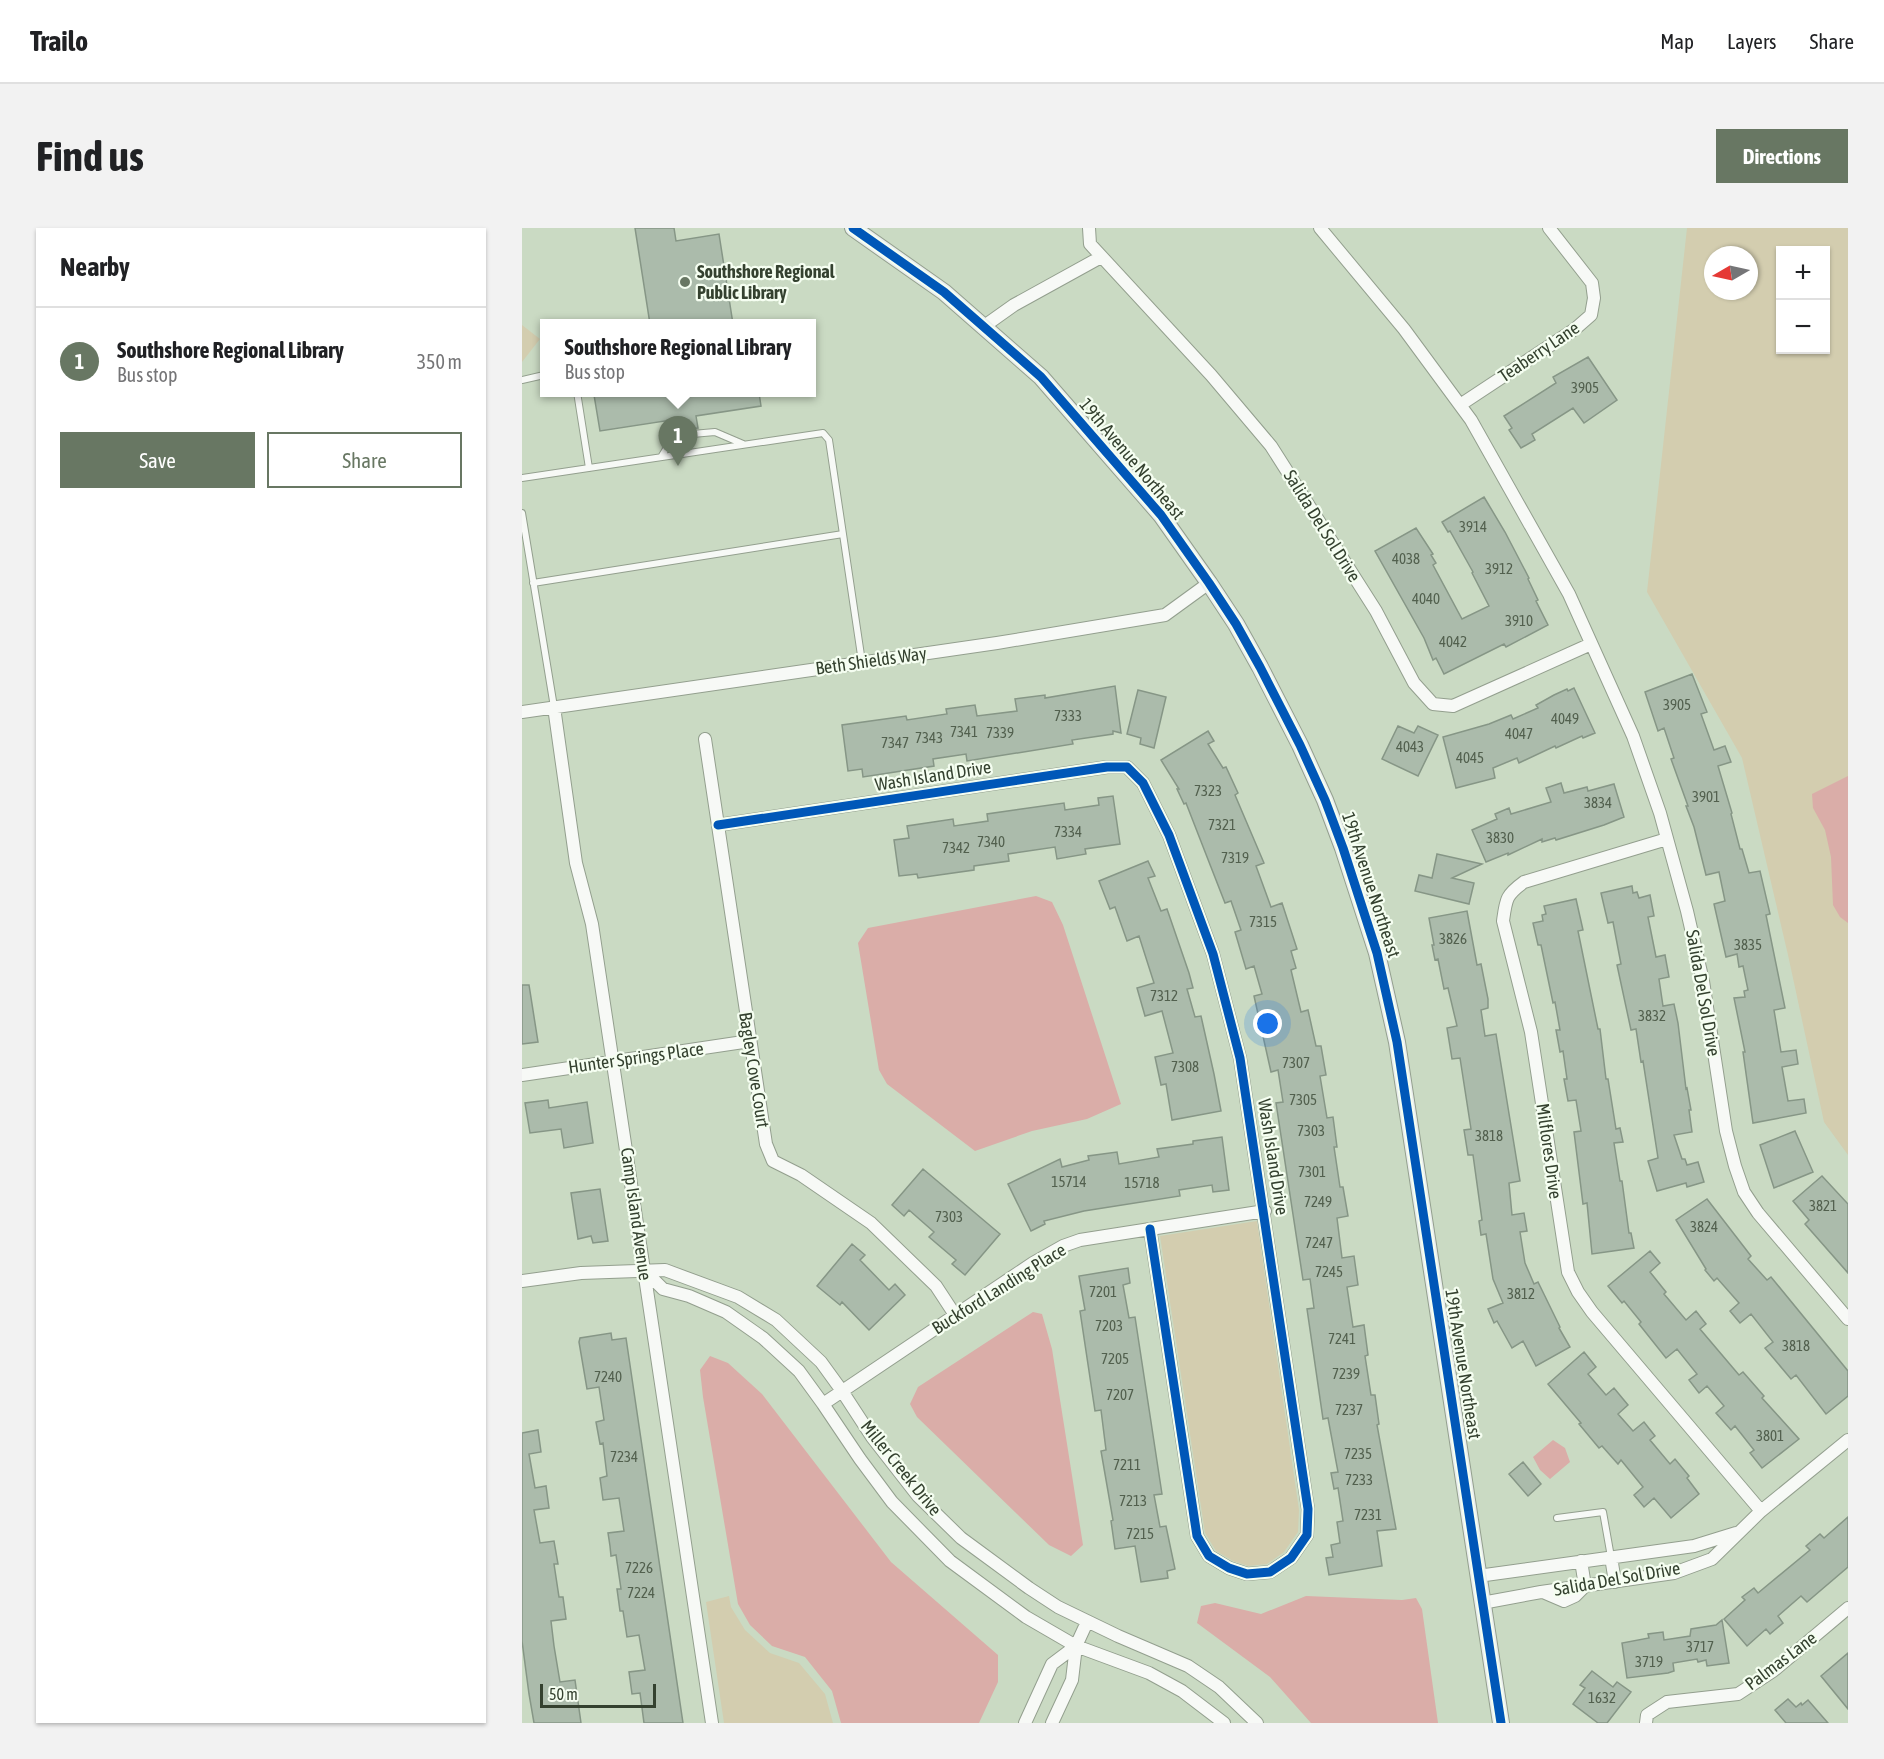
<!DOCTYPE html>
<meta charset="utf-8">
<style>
:root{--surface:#fff;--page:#f2f2f2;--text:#202124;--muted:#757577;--line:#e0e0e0;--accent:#687763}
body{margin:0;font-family:"Asap Condensed",sans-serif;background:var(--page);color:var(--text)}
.controls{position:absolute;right:18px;top:18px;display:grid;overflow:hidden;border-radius:0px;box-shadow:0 2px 4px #0004}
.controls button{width:54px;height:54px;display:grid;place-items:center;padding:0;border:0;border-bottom:2px solid var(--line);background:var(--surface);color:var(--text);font:30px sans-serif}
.compass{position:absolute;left:1182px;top:18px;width:54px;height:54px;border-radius:50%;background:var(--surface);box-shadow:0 2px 4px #0004;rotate:261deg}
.scale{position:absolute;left:18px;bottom:15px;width:116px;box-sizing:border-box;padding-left:6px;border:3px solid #34412f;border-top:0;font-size:16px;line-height:21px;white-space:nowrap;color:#34412f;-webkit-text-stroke:4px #f5fef1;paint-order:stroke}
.you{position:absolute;left:746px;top:796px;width:21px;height:21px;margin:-15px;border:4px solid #fff;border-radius:50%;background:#1a73e8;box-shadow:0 0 0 9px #1a73e833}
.badge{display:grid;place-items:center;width:39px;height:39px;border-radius:50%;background:var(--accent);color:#fff;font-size:20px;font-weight:700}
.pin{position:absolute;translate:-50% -50px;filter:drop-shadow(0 2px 3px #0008)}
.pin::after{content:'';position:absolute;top:32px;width:21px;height:18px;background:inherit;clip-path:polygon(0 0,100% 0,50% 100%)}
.popup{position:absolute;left:18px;top:91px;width:276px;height:78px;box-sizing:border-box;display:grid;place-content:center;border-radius:0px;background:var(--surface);filter:drop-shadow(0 2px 4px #0005);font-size:20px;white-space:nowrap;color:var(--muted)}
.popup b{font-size:22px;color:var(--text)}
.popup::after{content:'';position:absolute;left:50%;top:100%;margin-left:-12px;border:12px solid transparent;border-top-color:var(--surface)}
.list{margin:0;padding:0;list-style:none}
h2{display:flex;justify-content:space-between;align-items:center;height:78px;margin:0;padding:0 24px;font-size:26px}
h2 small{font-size:20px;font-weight:400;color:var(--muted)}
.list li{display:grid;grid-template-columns:39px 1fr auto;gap:18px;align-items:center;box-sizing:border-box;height:108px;padding:0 24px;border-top:2px solid var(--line)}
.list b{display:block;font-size:22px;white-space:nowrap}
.list p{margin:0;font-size:20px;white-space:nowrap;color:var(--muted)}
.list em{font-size:20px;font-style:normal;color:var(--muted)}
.actions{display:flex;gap:12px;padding:18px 24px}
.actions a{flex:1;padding:14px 0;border:2px solid var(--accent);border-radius:0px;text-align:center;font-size:21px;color:var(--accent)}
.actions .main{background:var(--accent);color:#fff}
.map{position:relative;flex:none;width:1326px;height:1495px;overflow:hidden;border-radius:0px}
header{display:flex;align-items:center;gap:36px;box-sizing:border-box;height:84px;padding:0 30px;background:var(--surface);border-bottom:2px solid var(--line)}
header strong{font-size:28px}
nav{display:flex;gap:33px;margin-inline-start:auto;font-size:21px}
.intro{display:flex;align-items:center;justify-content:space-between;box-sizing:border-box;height:144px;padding:0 36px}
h1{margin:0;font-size:42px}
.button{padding:15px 27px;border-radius:0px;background:var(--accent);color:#fff;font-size:21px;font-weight:700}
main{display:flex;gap:36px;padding:0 36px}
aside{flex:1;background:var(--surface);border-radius:0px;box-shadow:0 2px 4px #0004}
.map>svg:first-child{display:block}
.green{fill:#d3cdaf;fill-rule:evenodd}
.water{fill:#daada8}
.building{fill:#abbbab;stroke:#869686;stroke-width:1.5}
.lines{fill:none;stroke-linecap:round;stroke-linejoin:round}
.lane-casing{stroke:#939f8e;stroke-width:8}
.street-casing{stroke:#939f8e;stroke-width:14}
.secondary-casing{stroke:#939f8e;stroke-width:18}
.lane{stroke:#f7f9f6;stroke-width:6}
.street{stroke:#f7f9f6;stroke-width:12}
.secondary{stroke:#eaeeee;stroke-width:16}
.cycleway-casing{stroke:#f5fef1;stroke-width:13}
.cycleway{stroke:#0057b8;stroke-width:9}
.poi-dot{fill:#687763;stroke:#f5fef1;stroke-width:2}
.labels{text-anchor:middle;stroke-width:4.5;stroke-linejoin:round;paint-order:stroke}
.number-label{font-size:15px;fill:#52604e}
.poi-label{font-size:18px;font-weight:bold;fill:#34412f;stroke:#f5fef1;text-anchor:start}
.street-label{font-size:18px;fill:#34412f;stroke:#f5fef1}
</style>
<header>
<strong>Trailo</strong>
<nav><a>Map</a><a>Layers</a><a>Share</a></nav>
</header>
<div class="intro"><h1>Find us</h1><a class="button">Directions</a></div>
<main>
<aside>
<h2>Nearby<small></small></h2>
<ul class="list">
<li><span class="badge">1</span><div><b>Southshore Regional Library</b><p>Bus stop</p></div><em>350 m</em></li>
</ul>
<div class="actions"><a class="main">Save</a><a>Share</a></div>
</aside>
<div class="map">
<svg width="1326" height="1495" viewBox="0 0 1326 1495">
<rect width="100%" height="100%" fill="#cadac3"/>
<path class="green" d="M1165,0H1326V927L1302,894L1266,727L1220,530L1125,364ZM1258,22H1304V122H1258ZM1191,27H1227V63H1191Z
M0,97L18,111L0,134Z
M735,993L777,1282L776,1304L762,1324L745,1336L726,1338L711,1333L694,1323L683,1305L638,1008Z
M207,1368L209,1379L223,1402L248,1425L277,1435L303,1466L311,1495H202L184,1374Z"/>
<path class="water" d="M1326,548V695L1318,689L1311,677L1309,629L1303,602L1291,580L1290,566Z
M514,668L530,674L541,697L599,876L565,891L510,903L453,923L365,856L357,842L336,715L346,700Z
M511,1084L520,1086L530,1121L561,1317L549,1328L527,1317L395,1189L388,1176L396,1159Z
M188,1128L206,1135L240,1166L369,1334L476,1427V1454L457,1495H319L310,1463L283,1429L250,1418L228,1397L216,1376L181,1169L178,1142Z
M1031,1212L1043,1220L1048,1234L1028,1251L1018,1242L1011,1229Z
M784,1368L880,1372L894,1370L900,1381L916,1495H789L748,1449L675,1395L679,1378L693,1375L739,1386Z"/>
<path class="building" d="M113,0H152L154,13L197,6L211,96H128Z
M1066,129L1095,172L1062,195L1051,180L1010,206L1013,212L999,220L987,202L990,200L982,188L1034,155L1031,149Z
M83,165H237L239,178L174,188L176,200L163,201L162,190L78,203L72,167L83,166Z
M962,269L983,304L1007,350L1006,351L1016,372L1014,373L1026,397L984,419L982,416L922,446L914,430L911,432L902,410L853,323L894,300L911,326L909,327L914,335L911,337L940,391L967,378L950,345L951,344L928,303L926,304L920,294Z
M1170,446L1185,484L1179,486L1192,522L1203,518L1209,534L1196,538L1210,585L1209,586L1218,621H1220L1227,645L1238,643L1248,686L1244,687L1263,780L1252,782L1259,824L1274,822L1276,836L1260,839L1266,873L1282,871L1284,885L1231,895L1221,824H1223L1212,770L1223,769L1222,763L1226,762L1221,738L1217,739L1215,726L1204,729L1192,676L1203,673L1197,644L1184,647L1172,599L1164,578H1166L1149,531L1152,530L1142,500L1136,503L1123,464Z
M593,458L599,505L591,503V506L550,512L551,516L445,533L444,526L411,531L412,538L341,549L340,541L326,543L320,497L384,488L385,492L425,486L424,481L453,477L455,488L495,483L493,471L523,467V470Z
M1052,460L1073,505L1061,510L1060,508L1034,520L1033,518L997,535L995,530L971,540L973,550L934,560L921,509L967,496L989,487L991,491L1016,480L1014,477L1032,467L1045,461L1046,463Z
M616,462L644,469L632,520L618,516L619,510L605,506Z
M876,498L892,505L896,498L916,507L896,548L860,531Z
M686,503L692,513L686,516L701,540L704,539L716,565L713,567L742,635L734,638L749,679L760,675L775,721L769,723L774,740L769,742L779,784L786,782L794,818H799L804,847L798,848L805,890L811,889L815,919H812L818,959H821L826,988L815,990L820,1030L832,1028L836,1057L825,1059L831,1099L842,1097L846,1127L843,1128L849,1167H853L857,1196L855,1197L874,1301L855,1303L860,1338L807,1347L804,1330L811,1329L809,1317L818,1315L815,1294L821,1293L816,1260L812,1261L809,1245L816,1244L806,1190L801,1191L785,1081L792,1080L788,1051L781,1052L754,875L761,874L756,842L749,844L732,768L740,766L732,738L724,741L713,704L719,702L709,673L703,675L664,575L662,576L655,561H657L639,532Z
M1039,555L1042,565L1065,559L1066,563L1092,556L1102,589L1082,597L1034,612L1033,610L1020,614V611L986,627V625L964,634L950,602L975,591L973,586L987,580L989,586L1029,574L1024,560Z
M591,568L598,616L563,621L564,626L535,631L533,619L486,626L487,633L452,638V642L396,650L395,646L377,648L372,612L387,610L385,598L431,591L432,598L466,593L465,586L542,575L543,582L577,577L576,570Z
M915,626L960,636L930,650L952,655L947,676L893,663L897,647L910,650Z
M626,633L633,648L626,650L639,683L645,681L667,745L671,760L665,761L673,789L679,788L692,846L699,883L650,892L644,856L639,857L633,829L651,825L640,783L623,788L615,760L632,755L617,708L605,713L593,679L588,681L577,653Z
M1110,658L1111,665L1115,664L1117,670L1128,667L1132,688L1126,689L1134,729L1143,727L1147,749L1137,751L1141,778L1152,776L1156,795L1164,861L1165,860L1169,882H1167L1170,904L1152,907L1160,931H1163L1165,937L1176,934L1182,954L1165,959L1164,955L1135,963L1126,933L1136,930L1121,833L1119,834L1114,801L1109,802L1095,737L1099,736L1091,694L1086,695L1079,665Z
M1054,671L1061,702L1056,703L1076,801H1078L1084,851H1086L1094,901L1098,900L1101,914L1092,915L1098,953H1100L1107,1005H1109L1112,1020L1070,1026L1065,975L1061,976L1052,904L1059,903L1054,872L1046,873L1042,851H1045L1041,823L1038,824L1034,802H1038L1033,774L1031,775L1019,717H1016L1011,695L1021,693L1020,687L1024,686L1022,678Z
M945,683L955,737L959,736L966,771V780L959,782L963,808L974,806L998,953L987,955L990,987L1002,985L1005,1003L998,1004L1003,1035L1012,1056L1016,1054L1038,1099L1037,1100L1048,1119L1014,1138L1001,1113L990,1120L975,1093L972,1095L966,1081L981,1075L971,1051L964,1006L959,1007L957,993L960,992L951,927H946L942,902L949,901L938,830L930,831L925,800L935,798L926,760L922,761L916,731L913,732L910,717H912L907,690Z
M0,757H7L16,814L0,816Z
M26,872L27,880L65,874L71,915L42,920L39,901L8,905L3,875Z
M1273,903L1291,944L1252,960L1238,917Z
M700,909L707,962L691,964L690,957L657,962L658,968L562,983L522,993L523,996L509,1003L486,956L538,931L540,939L567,932L566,928L595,924L597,936L637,929L635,921L671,916V913Z
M401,941L478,1006L443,1047L430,1036L434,1032L407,1009L412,1004L387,982L382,988L370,977Z
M1300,948L1326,976V1045L1283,996L1287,992L1271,973Z
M78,961L86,1013L71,1015L69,1008L56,1011L49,965Z
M1185,971L1229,1028L1226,1031L1245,1052L1249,1049L1326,1143V1168L1304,1186L1274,1147L1269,1151L1243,1120L1251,1114L1229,1086L1218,1095L1208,1083L1217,1075L1195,1050L1192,1053L1183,1042L1184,1041L1154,992Z
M330,1016L343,1027L338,1032L367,1062L373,1056L383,1067L347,1102L320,1074L318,1077L295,1058Z
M1128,1023L1138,1035L1128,1044L1144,1064L1142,1066L1164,1092L1174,1083L1184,1096L1178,1101L1217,1147L1221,1144L1242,1168L1240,1170L1277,1211L1240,1240L1228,1225L1232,1222L1213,1198L1209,1202L1194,1185L1202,1178L1185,1158L1177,1165L1167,1152L1175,1146L1155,1121L1144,1130L1117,1096L1119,1094L1102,1073L1100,1075L1086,1058Z
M606,1040L608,1055L601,1057L607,1090L613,1089L640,1266L632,1267L638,1299L644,1298L653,1341L645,1343L646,1350L619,1354L613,1318L593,1321L589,1293L591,1292L579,1223L584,1222L579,1182L573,1183L558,1083L563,1082L557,1048Z
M89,1105L90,1112L104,1110L161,1495H122L118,1465L110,1466L107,1444L123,1442L117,1407L105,1409L101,1383H98L95,1361H99L94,1327L89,1328L88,1318L86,1305L102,1303L97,1270L81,1272L78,1250L85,1248L81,1215L78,1216L74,1194L82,1192L77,1159L65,1161L57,1114L58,1110Z
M1062,1124L1074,1139L1066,1146L1084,1167L1092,1160L1106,1177L1096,1186L1111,1203L1122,1194L1133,1208L1128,1212L1148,1236L1153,1231L1167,1248L1165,1250L1177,1266L1149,1290L1132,1270L1122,1279L1112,1267L1121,1259L1099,1232L1096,1236L1080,1218L1077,1220L1057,1196L1059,1195L1026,1156Z
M16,1202L19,1224L7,1226L13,1260L24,1258L27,1280L12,1282L18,1315L32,1313L36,1336H32L37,1369H41L44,1391L29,1393L32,1418L38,1454L53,1452L59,1495H12L7,1466L0,1413V1205Z
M1001,1234L1019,1256L1006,1268L987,1246Z
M1326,1289V1339L1285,1374L1279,1368L1256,1388L1261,1395L1248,1406L1244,1401L1225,1418L1202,1391L1223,1372L1220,1369L1232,1360L1236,1365L1288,1322L1284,1318L1298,1306L1302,1310Z
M1200,1392L1207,1435L1185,1438L1184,1432L1176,1434L1175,1431L1151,1435L1152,1443L1146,1445L1105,1450L1100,1415L1127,1410L1126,1406L1141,1404L1142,1412L1168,1408L1169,1401L1194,1397Z
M1326,1425V1481L1299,1448Z
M1070,1443L1091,1459L1095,1454L1109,1464L1085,1495H1076L1051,1476L1063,1460L1058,1457Z
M1266,1471L1274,1479L1279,1475L1280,1477L1286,1472L1306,1495H1264L1253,1482Z"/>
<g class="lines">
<g class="lane-casing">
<path id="lane" d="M0,152L22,147
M55,164L67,240
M139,229L149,213L159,207L193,204L221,216
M0,250L301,205L307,212L340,434
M0,285L32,479
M11,355L321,306
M1035,1290L1081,1284L1089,1329"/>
</g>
<g class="street-casing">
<path id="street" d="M567,0L568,16L689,147L749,218L854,383L892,455L911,476L931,478L1069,416
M798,0L882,101L949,192L1047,366L1111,508L1138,585L1165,683L1181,753L1204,903L1213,938L1222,964L1236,985L1326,1091
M461,99L492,77L579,29
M938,177L1053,101L1069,87L1072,70L1070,55L1027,0
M32,479L54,635L70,696L190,1495
M0,484L475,415L643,387L687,355
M183,511L244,916L251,933L279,947L349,995L414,1058L433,1087
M196,597L585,539H605L621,555L647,607L691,726L718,830L786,1281L785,1307L769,1330L748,1344L725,1346L707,1340L687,1328L675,1308L628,1001
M1145,611L1002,654C984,667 984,671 981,693L1009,804L1046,1044L1056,1064L1070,1084L1239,1283
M0,847L228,813
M123,1043L141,1061L167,1068L204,1084L241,1110L277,1143L301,1176L338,1231L370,1274L428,1333L504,1389L554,1418L627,1445L660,1463L702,1495
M0,1053L59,1045L143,1042L216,1069L254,1092L299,1134L320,1163L350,1209L396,1268L439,1310L507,1360L536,1379L596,1408L666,1438L697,1459L735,1495
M301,1176L511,1035L541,1018L558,1012L743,983
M1089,1329L1093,1354
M1059,1333L1063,1358
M956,1348L1172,1318L1214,1305
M1021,1364L1042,1373L1053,1368L1063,1358
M960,1375L1019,1364L1152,1345L1190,1331L1239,1283L1326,1212
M503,1495L530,1436L554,1418
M530,1495L550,1452L554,1418L565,1394
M1124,1495L1125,1487L1145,1474L1216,1466L1251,1443L1326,1380"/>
</g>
<g class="secondary-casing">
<path id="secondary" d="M331,0L422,64L519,149L639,287L687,355L714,396L738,439L778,517L803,572L821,620L855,725L875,814L979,1495"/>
</g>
<use href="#lane" class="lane"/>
<use href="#street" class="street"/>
<use href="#secondary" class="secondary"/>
<g class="cycleway-casing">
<path id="cycleway" d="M331,0L422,64L519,149L639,287L687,355L714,396L738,439L778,517L803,572L821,620L855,725L875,814L979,1495
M196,597L585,539H605L621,555L647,607L691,726L718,830L786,1281L785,1307L769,1330L748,1344L725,1346L707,1340L687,1328L675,1308L628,1001"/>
</g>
<use href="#cycleway" class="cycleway"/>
</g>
<circle class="poi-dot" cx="163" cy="54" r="6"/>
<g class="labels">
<g class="number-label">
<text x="1063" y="165">3905</text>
<text x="951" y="304">3914</text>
<text x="884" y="336">4038</text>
<text x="977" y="346">3912</text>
<text x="904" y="376">4040</text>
<text x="997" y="398">3910</text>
<text x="931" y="419">4042</text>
<text x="1155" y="482">3905</text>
<text x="546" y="493">7333</text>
<text x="1043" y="496">4049</text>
<text x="442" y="509">7341</text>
<text x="478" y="510">7339</text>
<text x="997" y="511">4047</text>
<text x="407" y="515">7343</text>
<text x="373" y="520">7347</text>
<text x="888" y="524">4043</text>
<text x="948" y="535">4045</text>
<text x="686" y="568">7323</text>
<text x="1184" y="574">3901</text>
<text x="1076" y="580">3834</text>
<text x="700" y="602">7321</text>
<text x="546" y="609">7334</text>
<text x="978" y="615">3830</text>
<text x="469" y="619">7340</text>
<text x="434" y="625">7342</text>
<text x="713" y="635">7319</text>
<text x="741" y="699">7315</text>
<text x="931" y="716">3826</text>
<text x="1226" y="722">3835</text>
<text x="642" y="773">7312</text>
<text x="1130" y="793">3832</text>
<text x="774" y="840">7307</text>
<text x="663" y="844">7308</text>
<text x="781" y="877">7305</text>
<text x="789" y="908">7303</text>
<text x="967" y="913">3818</text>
<text x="790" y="949">7301</text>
<text x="547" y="959">15714</text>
<text x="620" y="960">15718</text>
<text x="796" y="979">7249</text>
<text x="1301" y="983">3821</text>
<text x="427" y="994">7303</text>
<text x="1182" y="1004">3824</text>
<text x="797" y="1020">7247</text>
<text x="807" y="1049">7245</text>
<text x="581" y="1069">7201</text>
<text x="999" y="1071">3812</text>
<text x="587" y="1103">7203</text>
<text x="820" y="1116">7241</text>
<text x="1274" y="1123">3818</text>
<text x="593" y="1136">7205</text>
<text x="824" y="1151">7239</text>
<text x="86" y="1154">7240</text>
<text x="598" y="1172">7207</text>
<text x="827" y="1187">7237</text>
<text x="1248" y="1213">3801</text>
<text x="836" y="1231">7235</text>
<text x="102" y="1234">7234</text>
<text x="605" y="1242">7211</text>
<text x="837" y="1257">7233</text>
<text x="611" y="1278">7213</text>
<text x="846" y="1292">7231</text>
<text x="618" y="1311">7215</text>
<text x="117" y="1345">7226</text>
<text x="119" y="1370">7224</text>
<text x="1178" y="1424">3717</text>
<text x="1127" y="1439">3719</text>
<text x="1080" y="1475">1632</text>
</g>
<g class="poi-label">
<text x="175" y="50">Southshore Regional<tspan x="175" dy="21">Public Library</tspan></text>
</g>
<g class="street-label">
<text transform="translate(1017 124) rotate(-34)" y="6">Teaberry Lane</text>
<text transform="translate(610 231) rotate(50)" y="6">19th Avenue Northeast</text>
<text transform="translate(800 298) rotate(58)" y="6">Salida Del Sol Drive</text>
<text transform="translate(349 433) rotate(-8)" y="6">Beth Shields Way</text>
<text transform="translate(411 548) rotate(-9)" y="6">Wash Island Drive</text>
<text transform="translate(849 657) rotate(72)" y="6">19th Avenue Northeast</text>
<text transform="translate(1181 765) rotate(80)" y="6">Salida Del Sol Drive</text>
<text transform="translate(114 830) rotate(-8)" y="6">Hunter Springs Place</text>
<text transform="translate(232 842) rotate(81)" y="6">Bagley Cove Court</text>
<text transform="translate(1027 923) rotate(82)" y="6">Milflores Drive</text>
<text transform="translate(751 929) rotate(81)" y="6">Wash Island Drive</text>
<text transform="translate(114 986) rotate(82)" y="6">Camp Island Avenue</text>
<text transform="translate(477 1061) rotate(-32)" y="6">Buckford Landing Place</text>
<text transform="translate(941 1136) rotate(81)" y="6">19th Avenue Northeast</text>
<text transform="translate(379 1240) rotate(51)" y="6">Miller Creek Drive</text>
<text transform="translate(1095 1351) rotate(-10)" y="6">Salida Del Sol Drive</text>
<text transform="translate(1259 1433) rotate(-37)" y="6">Palmas Lane</text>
</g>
</g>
</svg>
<div class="controls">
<button>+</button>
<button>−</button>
</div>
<svg class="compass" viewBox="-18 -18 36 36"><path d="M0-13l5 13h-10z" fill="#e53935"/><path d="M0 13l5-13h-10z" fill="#757577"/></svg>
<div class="scale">50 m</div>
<div class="you"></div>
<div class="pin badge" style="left:156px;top:238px">1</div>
<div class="popup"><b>Southshore Regional Library</b>Bus stop</div>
</div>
</main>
